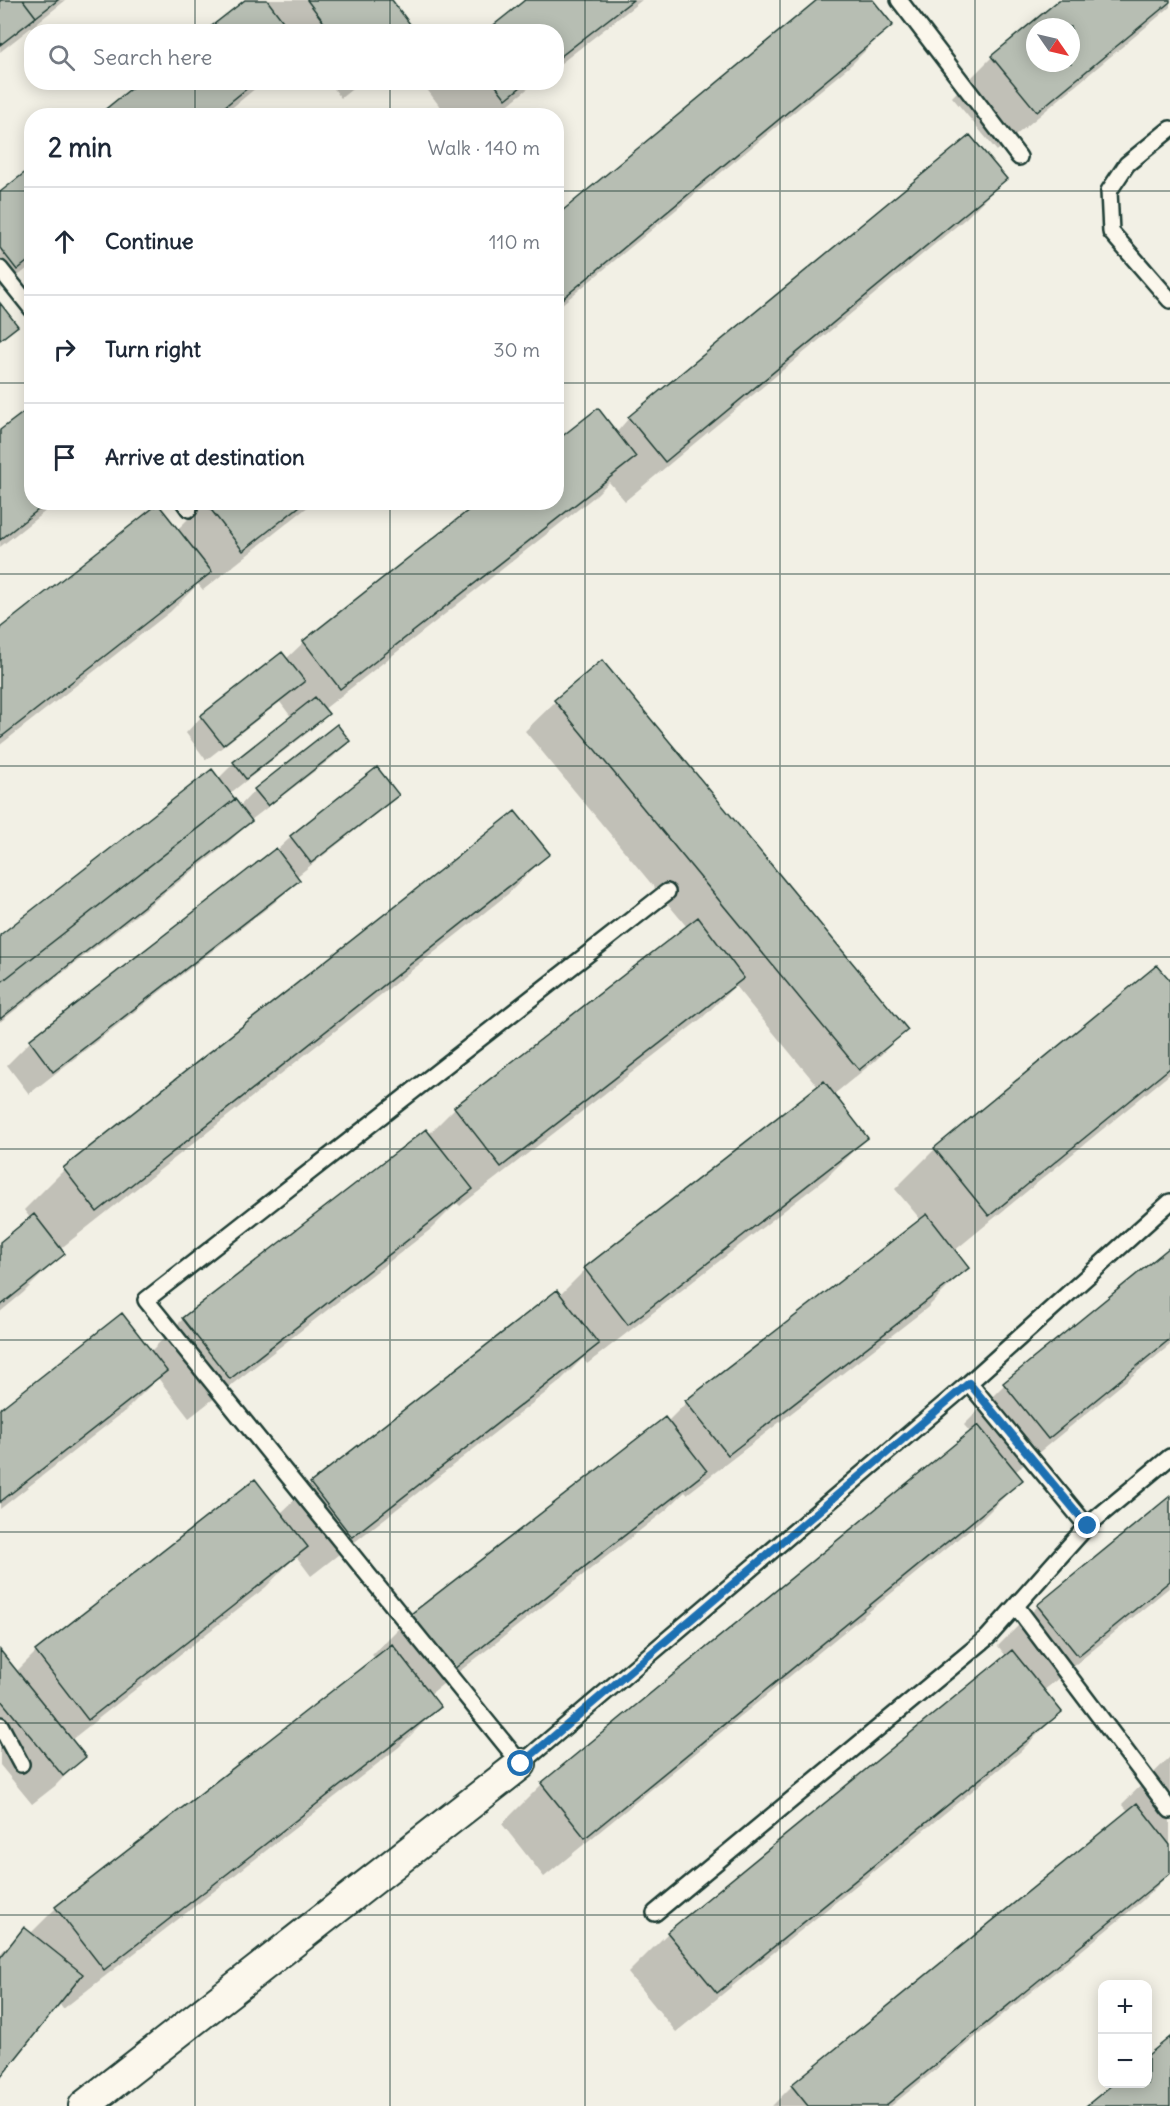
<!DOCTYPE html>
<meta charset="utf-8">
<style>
:root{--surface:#fff;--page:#f2f2f3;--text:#1f2937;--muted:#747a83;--line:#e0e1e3}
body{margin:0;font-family:Delius,sans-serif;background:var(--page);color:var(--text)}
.controls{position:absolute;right:18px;bottom:18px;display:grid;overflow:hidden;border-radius:12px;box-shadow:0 3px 15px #0003}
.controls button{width:54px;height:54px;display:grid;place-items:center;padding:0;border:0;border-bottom:2px solid var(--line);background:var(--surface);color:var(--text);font:30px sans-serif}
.compass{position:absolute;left:1026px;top:18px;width:54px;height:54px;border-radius:50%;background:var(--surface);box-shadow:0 3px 15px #0003;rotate:124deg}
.stop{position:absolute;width:18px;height:18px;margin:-14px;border:4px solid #1f6fb2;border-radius:50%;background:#fff}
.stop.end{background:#1f6fb2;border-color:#fff;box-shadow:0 2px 6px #0008}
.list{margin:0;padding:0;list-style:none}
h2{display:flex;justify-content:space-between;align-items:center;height:78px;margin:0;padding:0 24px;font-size:26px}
h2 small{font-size:20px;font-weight:400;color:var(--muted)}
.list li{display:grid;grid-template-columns:39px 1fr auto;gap:18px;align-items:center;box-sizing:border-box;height:108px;padding:0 24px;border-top:2px solid var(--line)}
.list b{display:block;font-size:22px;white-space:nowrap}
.list em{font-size:20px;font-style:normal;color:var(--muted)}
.icon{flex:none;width:33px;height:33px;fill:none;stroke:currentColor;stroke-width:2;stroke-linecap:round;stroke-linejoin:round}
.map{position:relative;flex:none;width:1170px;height:2106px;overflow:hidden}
.search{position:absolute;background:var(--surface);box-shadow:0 3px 15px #0003;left:24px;top:24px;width:540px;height:66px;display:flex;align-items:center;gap:15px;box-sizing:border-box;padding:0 21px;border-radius:24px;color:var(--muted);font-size:22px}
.panel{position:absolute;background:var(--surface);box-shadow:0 3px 15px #0003;left:24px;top:108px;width:540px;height:402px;border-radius:24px}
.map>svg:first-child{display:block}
.shadow{fill:#0003;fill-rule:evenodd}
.building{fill:#b7beb3;stroke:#1f3d34;stroke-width:1.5;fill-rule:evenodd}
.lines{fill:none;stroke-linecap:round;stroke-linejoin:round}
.service-casing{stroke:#1f3d34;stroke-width:20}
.minor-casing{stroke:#1f3d34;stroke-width:34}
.service{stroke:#fbf7ec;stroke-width:15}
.minor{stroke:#fbf7ec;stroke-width:30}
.route{stroke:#1f6fb2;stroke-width:8}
.grid{fill:none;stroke:#1f3d34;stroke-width:1.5;stroke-opacity:0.55}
</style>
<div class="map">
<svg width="1170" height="2106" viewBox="0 0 1170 2106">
<rect width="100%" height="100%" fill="#f2f0e5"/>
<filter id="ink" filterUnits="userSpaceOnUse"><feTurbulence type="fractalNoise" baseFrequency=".0167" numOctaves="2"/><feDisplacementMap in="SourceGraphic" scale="12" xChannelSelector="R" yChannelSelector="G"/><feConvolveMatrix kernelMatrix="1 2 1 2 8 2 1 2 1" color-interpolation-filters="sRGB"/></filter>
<g filter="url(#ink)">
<path class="shadow" d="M0,0H66L0,52Z
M247,0H390L414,32H207Z
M527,0H642L556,67V32Z
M819,0H871L891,25L851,65L556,309V217Z
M1061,0H1170V7L997,151L952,97L992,57ZM1035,27H1071V63H1035Z
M142,82H263L222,116H100Z
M329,82H361L341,98Z
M431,82H536L494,116H447L426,88Z
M32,169V265L0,290V194Z
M1005,179L965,219L625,501L609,482L594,497L323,710L327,714L311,730L229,794L239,807L255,790L348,741L333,757L251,820L227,844L0,1022V937L218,779L234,763L292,718L280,702L206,760L186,733L201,717L282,655L286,659L304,642L556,502L629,418Z
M0,432L32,502H57L0,547Z
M205,502H314L203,590L198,584L170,612L0,745V630L177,530Z
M602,662L905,1030L876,1060L833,1095L866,1138L826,1178L587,1364L583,1358L557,1384L311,1576L296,1556L266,1587L71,1740L84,1756L55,1786L32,1804L0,1765V1653L16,1672L36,1652L254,1481L280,1514L311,1484L560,1295L585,1270L819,1088L735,986L702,1018L460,1206L457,1203L431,1229L189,1418L158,1378L125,1411L0,1509V1411L150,1352L183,1319L429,1134L455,1108L687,927L525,731L555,702Z
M397,795L381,810L296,877L298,879L275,902L29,1094L7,1065L30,1042L276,850V851L291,837Z
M515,813L548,854L508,894L60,1249L63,1253L23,1293L0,1312V1244L31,1219L24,1210L64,1170Z
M1170,982V1074L954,1251L967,1268L927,1308L687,1494L685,1492L665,1511L429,1695L439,1707L399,1747L63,2009L58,2002L0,2076V1954L24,1929L30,1934L56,1908L376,1659L372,1655L412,1615L667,1422L686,1403L921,1220L895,1189L935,1149Z
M1170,1249V1345L1015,1472L1021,1480L981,1520L544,1877L502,1824L542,1784L971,1433L964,1425L1004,1385Z
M1170,1498V1587L1043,1691L1060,1712L1020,1752L676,2032L628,1973L668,1933L1006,1656L998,1646L1038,1606Z
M1170,1757V1873L1142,1901L891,2106H772L792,2086L1129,1812L1122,1804Z
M1170,2039V2106H1088L1115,2084H1148V2057Z"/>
<path class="building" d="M0,0H23L36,17L0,45Z
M23,0H58L36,17Z
M245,0H267L291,32H204Z
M307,0H392L416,32H331Z
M525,0H633L556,60V32H485Z
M817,0H873L893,25L556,304V216Z
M1059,0H1170V2L1037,112L991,56ZM1035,27H1071V63H1035Z
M139,82H255L213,116H97Z
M493,82H527L506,99Z
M970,135L1007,179L665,462L628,417Z
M32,167V258L17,270L0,248V192Z
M0,303L18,326L0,340Z
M32,406V502H48L0,540V430Z
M598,408L636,457L340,689L303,641L479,502H556V441Z
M205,502H305L243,551Z
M158,504L212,572L0,738V628Z
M282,652L305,681L223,745L200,716Z
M602,660L908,1030L859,1070L554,700Z
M315,697L329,714L246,779L233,762Z
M337,724L350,741L268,806L254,789Z
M377,767L399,795L311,863L290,836Z
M212,769L235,799L0,983V935Z
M235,799L252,821L0,1019V983Z
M515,811L550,854L97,1212L63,1168Z
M276,848L300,880L53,1072L29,1040Z
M698,917L744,978L501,1167L454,1107Z
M1157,965L1170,980V1068L989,1216L934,1148Z
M824,1081L868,1138L628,1325L584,1268Z
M426,1129L473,1189L230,1379L182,1318Z
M34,1214L65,1254L0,1306V1242Z
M927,1214L969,1268L728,1455L685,1401Z
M1170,1247V1339L1048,1439L1003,1383Z
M557,1290L599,1344L352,1537L310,1483Z
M122,1313L167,1371L0,1502V1409Z
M665,1417L707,1471L454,1669L411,1614Z
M978,1425L1023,1480L585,1838L541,1783Z
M255,1479L308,1547L88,1720L35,1651Z
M1170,1496V1581L1078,1656L1037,1605Z
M392,1644L441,1707L104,1970L55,1907Z
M0,1650L86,1757L63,1776L0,1699Z
M1012,1650L1062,1712L717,1993L667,1932Z
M1137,1803L1170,1845V1873L885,2106H808L791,2085Z
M24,1927L83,1974L0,2078V1958Z
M1170,2037V2106H1086L1113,2084H1148V2055Z"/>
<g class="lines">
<g class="service-casing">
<path id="service" d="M899,0L1019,157
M0,269L32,309
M1170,300L1111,232L1109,191L1127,164L1170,129
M184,502L189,509
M667,892L146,1300L521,1764L969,1383L1170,1202
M969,1383L1087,1526
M1016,1606L1170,1810
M0,1725L21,1764
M655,1913L988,1637L1087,1526L1170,1457"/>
</g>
<g class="minor-casing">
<path id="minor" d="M84,2106L521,1764"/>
</g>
<use href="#service" class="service"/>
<use href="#minor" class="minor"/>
</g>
</g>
<g class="lines" filter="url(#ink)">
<path class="route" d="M521,1764L969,1383L1088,1526"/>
</g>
<path class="grid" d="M195,0V32M390,0V32M585,0V2106M780,0V2106M975,0V2106M195,82V116M390,82V116M0,191H32M556,191H1170M0,383H32M556,383H1170M195,502V2106M390,502V2106M0,574H1170M0,766H1170M0,957H1170M0,1149H1170M0,1340H1170M0,1532H1170M0,1723H1170M0,1915H1170"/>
</svg>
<div class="controls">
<button>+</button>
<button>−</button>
</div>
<svg class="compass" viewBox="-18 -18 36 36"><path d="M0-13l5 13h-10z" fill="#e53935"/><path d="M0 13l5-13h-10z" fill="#747a83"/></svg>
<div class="stop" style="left:521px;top:1764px"></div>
<div class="stop end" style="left:1088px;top:1526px"></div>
<div class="search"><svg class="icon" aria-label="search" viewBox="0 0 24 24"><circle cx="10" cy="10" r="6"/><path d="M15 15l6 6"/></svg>Search here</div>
<section class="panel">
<h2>2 min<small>Walk · 140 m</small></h2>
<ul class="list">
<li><svg class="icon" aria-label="ahead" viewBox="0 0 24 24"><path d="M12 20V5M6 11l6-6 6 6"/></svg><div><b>Continue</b></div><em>110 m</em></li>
<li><svg class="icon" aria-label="right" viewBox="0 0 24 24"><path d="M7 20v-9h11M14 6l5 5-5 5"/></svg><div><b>Turn right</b></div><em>30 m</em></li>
<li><svg class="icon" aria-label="arrive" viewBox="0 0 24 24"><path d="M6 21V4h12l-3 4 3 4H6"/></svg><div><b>Arrive at destination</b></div></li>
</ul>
</section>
</div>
